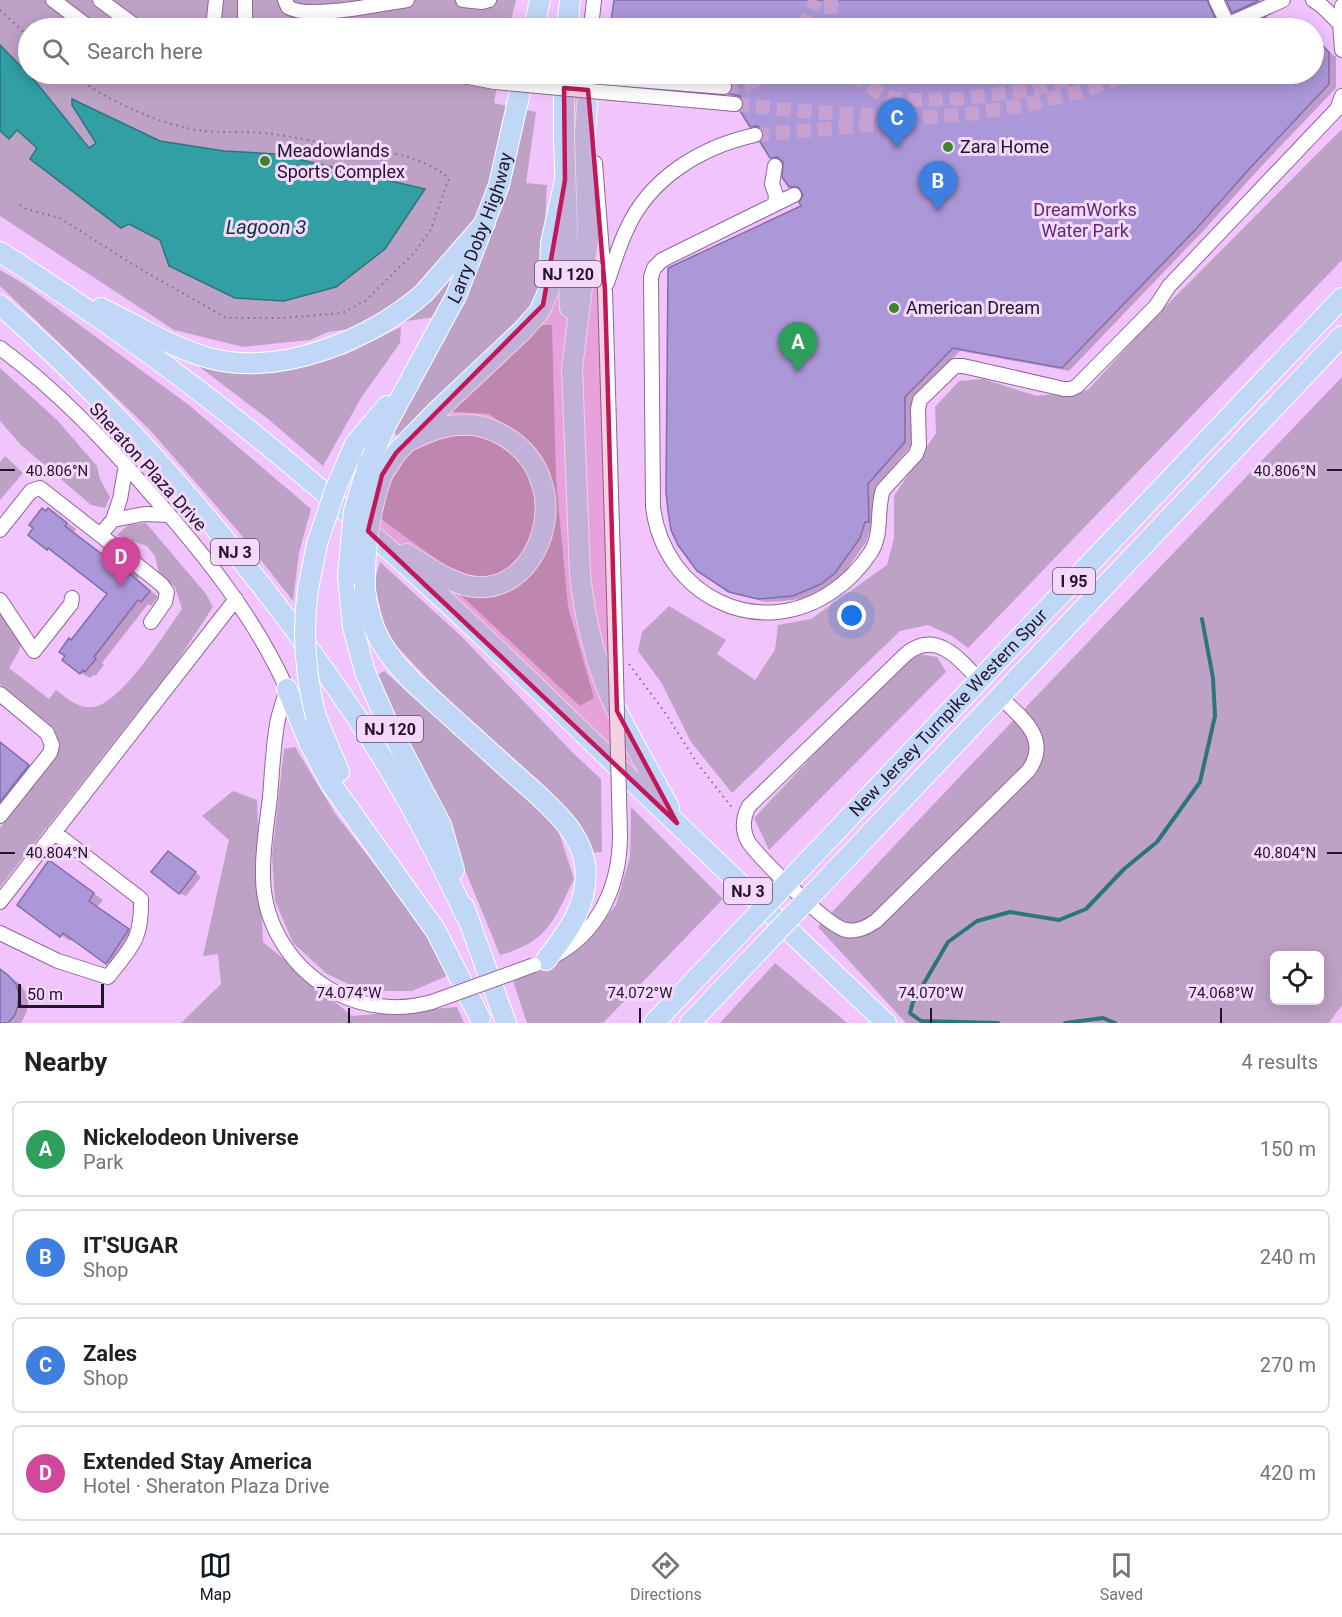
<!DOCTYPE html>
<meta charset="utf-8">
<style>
:root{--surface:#fff;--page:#f6f6f6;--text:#202124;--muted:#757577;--line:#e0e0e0;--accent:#111827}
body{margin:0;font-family:Roboto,sans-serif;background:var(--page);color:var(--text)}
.controls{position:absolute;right:18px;bottom:18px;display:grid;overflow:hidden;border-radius:9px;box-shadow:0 3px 15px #0003}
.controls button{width:54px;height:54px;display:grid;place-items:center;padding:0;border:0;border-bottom:2px solid var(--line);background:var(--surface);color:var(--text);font:30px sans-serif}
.scale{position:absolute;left:18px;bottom:15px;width:86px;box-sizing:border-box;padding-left:6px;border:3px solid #241429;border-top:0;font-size:16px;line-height:21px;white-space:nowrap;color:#241429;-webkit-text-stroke:4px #f4d9fc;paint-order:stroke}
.you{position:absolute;left:852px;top:616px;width:21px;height:21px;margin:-15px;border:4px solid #fff;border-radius:50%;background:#1a73e8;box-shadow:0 0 0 9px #1a73e833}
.badge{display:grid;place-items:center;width:39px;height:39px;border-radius:50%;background:var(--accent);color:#fff;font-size:20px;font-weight:700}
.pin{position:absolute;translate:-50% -50px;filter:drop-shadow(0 2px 3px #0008)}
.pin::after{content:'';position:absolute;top:32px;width:21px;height:18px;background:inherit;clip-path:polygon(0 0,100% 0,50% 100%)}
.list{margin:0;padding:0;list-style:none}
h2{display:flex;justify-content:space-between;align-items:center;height:78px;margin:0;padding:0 24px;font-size:26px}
h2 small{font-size:20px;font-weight:400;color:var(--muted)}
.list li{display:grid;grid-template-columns:39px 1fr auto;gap:18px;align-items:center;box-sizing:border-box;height:96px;margin:0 12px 12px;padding:0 12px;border:2px solid var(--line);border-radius:9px}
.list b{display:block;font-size:22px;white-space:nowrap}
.list p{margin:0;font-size:20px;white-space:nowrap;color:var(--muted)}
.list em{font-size:20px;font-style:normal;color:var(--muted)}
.icon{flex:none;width:33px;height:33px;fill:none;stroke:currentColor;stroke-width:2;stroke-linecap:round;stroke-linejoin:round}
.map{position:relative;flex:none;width:1342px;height:1023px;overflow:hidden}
.search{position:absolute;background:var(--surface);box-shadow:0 3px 15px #0003;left:18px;right:18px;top:18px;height:66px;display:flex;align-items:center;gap:15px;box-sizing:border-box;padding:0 21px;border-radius:33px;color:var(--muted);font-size:22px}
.sheet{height:510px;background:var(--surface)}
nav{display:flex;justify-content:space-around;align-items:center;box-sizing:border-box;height:84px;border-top:2px solid var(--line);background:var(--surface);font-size:16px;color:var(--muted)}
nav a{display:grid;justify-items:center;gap:3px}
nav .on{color:var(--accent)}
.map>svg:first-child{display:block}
.green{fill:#bea2c6;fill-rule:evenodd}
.water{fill:#319fa3;stroke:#2d757e;stroke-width:1.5}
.shadow{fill:#0003}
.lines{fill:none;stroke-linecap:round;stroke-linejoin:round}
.stream{stroke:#2d757e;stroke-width:4}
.building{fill:#ac97d8;stroke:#816ea8;stroke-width:1.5}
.minor-tunnel{stroke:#c8a1d3;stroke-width:14;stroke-dasharray:14 7;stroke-linecap:butt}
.minor-casing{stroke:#8f669b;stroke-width:16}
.highway-casing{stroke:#fff;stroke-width:22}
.path{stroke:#86688f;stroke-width:2;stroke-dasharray:1.5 4.5;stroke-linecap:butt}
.minor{stroke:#fff;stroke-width:14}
.highway{stroke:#c1d7f8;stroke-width:20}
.minor-bridge-casing{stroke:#8f669b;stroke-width:16;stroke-linecap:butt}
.highway-bridge-casing{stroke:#fff;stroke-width:22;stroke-linecap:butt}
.minor-bridge{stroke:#fff;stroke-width:14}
.highway-bridge{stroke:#c1d7f8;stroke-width:20}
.marked{fill:#c2185b;fill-opacity:0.2;stroke:#c2185b;stroke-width:4.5;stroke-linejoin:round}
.ticks{fill:none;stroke:#241429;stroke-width:2}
.poi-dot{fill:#3f8326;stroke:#f4d9fc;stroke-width:2}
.labels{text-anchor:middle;stroke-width:6;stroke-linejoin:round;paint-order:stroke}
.shield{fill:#f4d9fc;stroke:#624f68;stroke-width:1.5}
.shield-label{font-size:16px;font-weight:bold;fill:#241429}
.poi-label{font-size:18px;fill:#241429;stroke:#f4d9fc;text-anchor:start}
.park-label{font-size:18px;fill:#622a71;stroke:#f4d9fc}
.street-label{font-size:18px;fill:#241429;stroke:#f4d9fc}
.water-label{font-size:20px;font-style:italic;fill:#033839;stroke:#f4d9fc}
.ticks-label{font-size:15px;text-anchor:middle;fill:#241429;stroke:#f4d9fc;stroke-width:6;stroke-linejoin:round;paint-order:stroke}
</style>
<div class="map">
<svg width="1342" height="1023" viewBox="0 0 1342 1023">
<rect width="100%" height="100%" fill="#f1c4fe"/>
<path class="green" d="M0,0H516L509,28H28V74H499L494,103L536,112L526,183L547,185L542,276L533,305L398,437L394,432L457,314L328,332L310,340L243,347L174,330L0,216Z
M1342,129V260L968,648L952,636L928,625L900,631L732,793L691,742L661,682L638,651L642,632L669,606L726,640L717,654L755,680L775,650L778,625L811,619L887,565L894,538V496L936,433L935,407L959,381L983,379L1037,396L1088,390L1147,325Z
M0,270L24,284L190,406L311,509L299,553L293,601L238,531L150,430L0,286Z
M538,325H552L556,479L568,607L594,698L580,706L452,587L463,591L544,551L525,440L489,414L447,411Z
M401,327L400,343L361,398L323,466L268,419L193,362L271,370L344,355Z
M0,368L57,420L97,466L100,479L110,497L105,508L91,505L21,445L0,421Z
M1342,377V1005L1329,1023H906L818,927C991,742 1167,560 1342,377ZM1274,956H1320V1000H1274Z
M475,434C582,468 529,604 457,574C449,571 442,564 435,558C416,545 398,531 379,517L390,475L403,455L438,437Z
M5,456L23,473L0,500V462Z
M146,523L206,594L213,607L176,663L0,887V828L55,758V730L0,684V612L21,643L19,651L9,668L49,699L56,690C67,698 78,709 93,707C121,704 165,633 182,609L175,587L159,573L155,556L147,546L117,535L128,525Z
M380,562L462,637L573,753L601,779L602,852L589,853L579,822L548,789L440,692L387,636L374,583Z
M919,654L937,657L946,672L769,850L754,818L890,674Z
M384,671L557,826L574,879C554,920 548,942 500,955L449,831L374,677Z
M295,747L336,815L425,929L449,975L412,991H363L327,974L293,943L275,901L272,855L284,749Z
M233,791L257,800L263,942L352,1016L457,1007L464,1023H181L221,984L218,954L203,956L229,840L202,816Z
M631,807L723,899L603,1023H527L513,981L551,965L585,943L616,905L630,857Z
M775,963L847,1023H720Z"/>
<path class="water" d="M0,45L35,81L89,148L96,143L72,105V99L160,141L224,151L276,154L425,189L385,249L336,287L284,301L235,298L169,266L160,240L129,224L121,228L30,159L37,148L17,130L9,139L0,131Z"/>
<path class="shadow" d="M615,0H1215L1222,25L1219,28H612Z
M1227,0H1262L1264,5L1240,16L1233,12Z
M1266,19L1273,23L1274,27L1245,28Z
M1314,40L1336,57V88L1257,171L1203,231L1069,371L960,351L912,401L911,446L875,488V525H872L866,542L842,576L828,587L815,594L800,599L783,601L766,602L738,595L730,591L805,195L802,190H797L790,186L783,161H779L772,157L763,129L758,130L751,126L744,99L731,94L735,87L732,82L727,81L717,74H1204L1205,75L1210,74H1314Z
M49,510L76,529L74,532L108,559L121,566H127L137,572L139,577L137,579L158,597L151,606L148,604L102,663L104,665L95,676L93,675L90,678L81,673L72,642L110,594L48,549Z
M0,743L30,767L0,804Z
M175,857L201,877L186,896L179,893Z
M58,868L103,900L97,907L137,936L116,968L72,938L70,941L61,935L19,905Z
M0,971L19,983L25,991L28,1001L27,1011L21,1023H0Z"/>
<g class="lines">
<path class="stream" d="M998,1023L921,1021L910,1013L913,1002L948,942L977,921L1010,912L1059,920L1086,909L1124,869L1157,842L1200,782L1215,716L1213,678L1202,619
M1065,1023L1103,1018L1115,1023"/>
</g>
<path class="building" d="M614,0H1207L1216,20L1211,28H610Z
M1226,0H1258V1L1232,13Z
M1266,17L1271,28H1241Z
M1314,37L1329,52V84L1250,168L1197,228L1062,368L953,348L905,397V442L868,484L869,522H865L860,538L835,573L821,584L793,596L758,599L729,592L697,571L678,545L671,530L668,511L666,492L668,268L801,206L799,202L803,195L798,187H789L782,177L783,162L777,157L770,158L760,142L764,137L762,129L757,126L750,127L740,111L744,105L743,100L740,96L729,94L733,88L732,83L729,79L718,77L716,74H1314Z
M42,508L46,511L48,508L67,523L65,526L107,558L108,557L119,565L121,563L127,565L130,571L129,573L150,591L141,602L138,600L94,657L96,659L85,672L83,670L80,674L62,660L65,656L59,652L69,638L71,640L107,594L48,548L47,550L28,535L33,528L29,525Z
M0,742L29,765L0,802Z
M168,851L196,872L179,894L151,872Z
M49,860L94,893L89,901L129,929L106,964L63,933L60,937L17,905Z
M0,969L9,976L16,984L19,994L18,1005L15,1015L8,1023H0Z"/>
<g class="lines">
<path class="minor-tunnel" d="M831,0L832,28
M803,28L816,0
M852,74L881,94L902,100H924L967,98L1036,89L1086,74
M724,87L745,85L771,74
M735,104L798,111L921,118L969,114L1027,105L1092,88L1128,74
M755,135L884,124"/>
<g class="minor-casing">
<path id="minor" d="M53,0L90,28
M100,0L138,28
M285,0L288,7C308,20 381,4 407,0
M463,0L482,2L489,0
M1216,0L1228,25
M1313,0L1322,6L1340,24
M1342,6L1340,24L1342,50
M213,28L216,0
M245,28V0
M591,28L594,0
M1220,28L1283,0
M177,74L197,76L249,74
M452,74L495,82
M612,78L724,87
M612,93L735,104
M595,163L605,290L614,595
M775,166L772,184L776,195L775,204
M794,195L662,260L654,268L651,277L653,507C664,595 758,643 833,591C848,581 861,567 871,552C883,533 876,510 883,490L916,454L919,446L918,409L920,400L955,366H963L1064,389H1071L1077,386L1156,306L1169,286L1337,109L1342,96
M607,283C613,266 618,248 626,231C649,178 701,147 755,135
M0,348C57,390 105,441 151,494C204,554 254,616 287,689C284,700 279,712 277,724C273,748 272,773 270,797C267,823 262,851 263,878C264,926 293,970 335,992C365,1008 399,1011 432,1002
M113,520L144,514L169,515
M0,530L31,491L40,488L127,556
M100,535L113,520L120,499L126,465
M136,564L162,585L167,592L165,602L151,622
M0,600L34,651L71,604L72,598
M979,680C960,659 935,629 906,654L749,806C742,819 742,831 749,843C762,860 828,927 846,930C858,932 867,927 876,921L1028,771C1052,739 1021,717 999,696
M0,694L47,733L52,745L50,753L0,816
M0,902L236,599
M0,933L58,961L108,977C132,946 142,940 141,899L54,832
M552,957C599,933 620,886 620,835"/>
</g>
<g class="highway-casing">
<g id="highway">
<path d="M534,28L540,0"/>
<path d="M567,28L570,0"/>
<path d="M564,74V138L570,308"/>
<path d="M587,104L585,135L588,239L572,368L580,575C585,621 596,667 616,709C632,742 651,774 669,807"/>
<path d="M0,252C86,307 170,366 250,431C382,537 504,655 625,774C712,857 799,940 886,1023"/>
<path d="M0,305C108,400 201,504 287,619C325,670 362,722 394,777C421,822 444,870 467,918"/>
<path d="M101,308C136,325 176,350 213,359C283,376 371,339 424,293L485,223"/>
<path d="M355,444L387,406"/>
<path id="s1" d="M369,462L386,425L456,296L499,185L524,74"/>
<path d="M382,475L396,453L438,410L522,331L539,312L549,290L551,243L565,180"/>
<path d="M406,554C427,566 452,585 476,587C530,591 557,524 541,481C535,461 521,446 504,436C491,428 475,424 460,425C442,425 424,434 408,441"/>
<path d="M348,576L353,627L365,672L386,720L441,825L454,870"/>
<path d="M308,589L317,544"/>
<path d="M365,590C370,631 385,654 414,683C447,713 480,743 513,773C531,789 551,805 566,824C575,835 583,850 585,865C590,902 568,932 546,960"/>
<path d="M287,689L309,742L331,784L436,931L480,1018"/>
<path d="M316,717L339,772"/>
<path id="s2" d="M806,863L1342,298"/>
<path d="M825,881L1342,336"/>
<path d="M464,907L506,1023"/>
<path d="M654,1023L730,943"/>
<path d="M690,1023L749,961"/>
</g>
</g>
<path class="path" d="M0,10L28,36
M20,205L26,209L60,218L132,264L226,318H281L342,313L365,301L414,253L431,229L449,178C418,153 375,149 336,145C315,142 295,137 273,134C251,131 227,133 205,131C164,127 103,99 72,74
M629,664L666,714L697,763L734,810"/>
<use href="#minor" class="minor"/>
<use href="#highway" class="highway"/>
<g class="minor-bridge-casing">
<path id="minor-bridge" d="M564,74L612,78
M495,82L612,93
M614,595L620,835
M432,1002L534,965"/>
</g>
<g class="highway-bridge-casing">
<path id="highway-bridge" d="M317,544L336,488L355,444
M348,576L354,511L369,462
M308,589C302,632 305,674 316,717
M365,590C364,550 369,512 382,475
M730,943L806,863
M749,961L825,881"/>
</g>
<use href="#minor-bridge" class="minor-bridge"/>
<use href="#highway-bridge" class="highway-bridge"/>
</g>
<path class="marked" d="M564,88L588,90L592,134L605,290L617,711L677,823L368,531L382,475L396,453L543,305L565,180Z"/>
<path class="ticks" d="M0,470H15M1327,470H1342M0,853H15M1327,853H1342M349,1008V1023M640,1008V1023M931,1008V1023M1221,1008V1023"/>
<g class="poi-dot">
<circle cx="948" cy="147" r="6"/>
<circle cx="265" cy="161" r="6"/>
<circle cx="894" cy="308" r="6"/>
</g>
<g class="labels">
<g class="shield">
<rect x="535" y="261" width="66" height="26" rx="4.5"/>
<rect x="211" y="539" width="48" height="26" rx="4.5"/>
<rect x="1053" y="568" width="42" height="26" rx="4.5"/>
<rect x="357" y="716" width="66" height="26" rx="4.5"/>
<rect x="724" y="878" width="48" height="26" rx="4.5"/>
</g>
<g class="shield-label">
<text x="568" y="280">NJ 120</text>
<text x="235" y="558">NJ 3</text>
<text x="1074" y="587">I 95</text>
<text x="390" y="735">NJ 120</text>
<text x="748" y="897">NJ 3</text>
</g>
<g class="poi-label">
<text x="960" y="153">Zara Home</text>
<text x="277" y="157">Meadowlands<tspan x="277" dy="21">Sports Complex</tspan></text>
<text x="906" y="314">American Dream</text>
</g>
<g class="park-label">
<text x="1085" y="216">DreamWorks<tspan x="1085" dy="21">Water Park</tspan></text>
</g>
<g class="street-label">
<text dy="6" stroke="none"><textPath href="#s1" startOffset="260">Larry Doby Highway</textPath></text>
<text transform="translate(148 467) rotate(48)" y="6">Sheraton Plaza Drive</text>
<text dy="6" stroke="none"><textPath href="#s2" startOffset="207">New Jersey Turnpike Western Spur</textPath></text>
</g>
<g class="water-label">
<text x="266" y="234">Lagoon 3</text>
</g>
</g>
<g class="ticks-label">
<text x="57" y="476">40.806°N</text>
<text x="1285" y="476">40.806°N</text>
<text x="57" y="858">40.804°N</text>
<text x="1285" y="858">40.804°N</text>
<text x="349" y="998">74.074°W</text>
<text x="640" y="998">74.072°W</text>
<text x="931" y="998">74.070°W</text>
<text x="1221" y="998">74.068°W</text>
</g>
</svg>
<div class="controls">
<button><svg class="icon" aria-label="locate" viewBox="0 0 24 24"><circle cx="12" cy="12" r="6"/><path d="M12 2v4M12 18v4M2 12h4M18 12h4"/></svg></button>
</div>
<div class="scale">50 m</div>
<div class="you"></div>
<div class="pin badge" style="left:798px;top:372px;background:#2e9e5b">A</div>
<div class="pin badge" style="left:938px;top:211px;background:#3f7fe0">B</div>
<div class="pin badge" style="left:897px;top:148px;background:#3f7fe0">C</div>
<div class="pin badge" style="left:121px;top:587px;background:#d1479c">D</div>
<div class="search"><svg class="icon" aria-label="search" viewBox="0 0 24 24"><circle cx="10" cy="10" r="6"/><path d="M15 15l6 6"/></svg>Search here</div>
</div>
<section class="sheet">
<h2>Nearby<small>4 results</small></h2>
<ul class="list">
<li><span class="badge" style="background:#2e9e5b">A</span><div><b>Nickelodeon Universe</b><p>Park</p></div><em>150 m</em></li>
<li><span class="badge" style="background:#3f7fe0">B</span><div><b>IT'SUGAR</b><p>Shop</p></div><em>240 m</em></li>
<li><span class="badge" style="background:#3f7fe0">C</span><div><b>Zales</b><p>Shop</p></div><em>270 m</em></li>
<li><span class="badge" style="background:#d1479c">D</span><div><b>Extended Stay America</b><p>Hotel · Sheraton Plaza Drive</p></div><em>420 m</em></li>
</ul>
</section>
<nav>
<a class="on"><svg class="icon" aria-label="map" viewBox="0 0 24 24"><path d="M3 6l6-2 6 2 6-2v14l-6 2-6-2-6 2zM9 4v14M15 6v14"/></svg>Map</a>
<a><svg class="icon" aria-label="directions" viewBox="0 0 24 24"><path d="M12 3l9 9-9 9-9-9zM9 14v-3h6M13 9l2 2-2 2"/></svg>Directions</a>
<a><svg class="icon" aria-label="saved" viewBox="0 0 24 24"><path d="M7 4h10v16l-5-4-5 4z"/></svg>Saved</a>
</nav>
